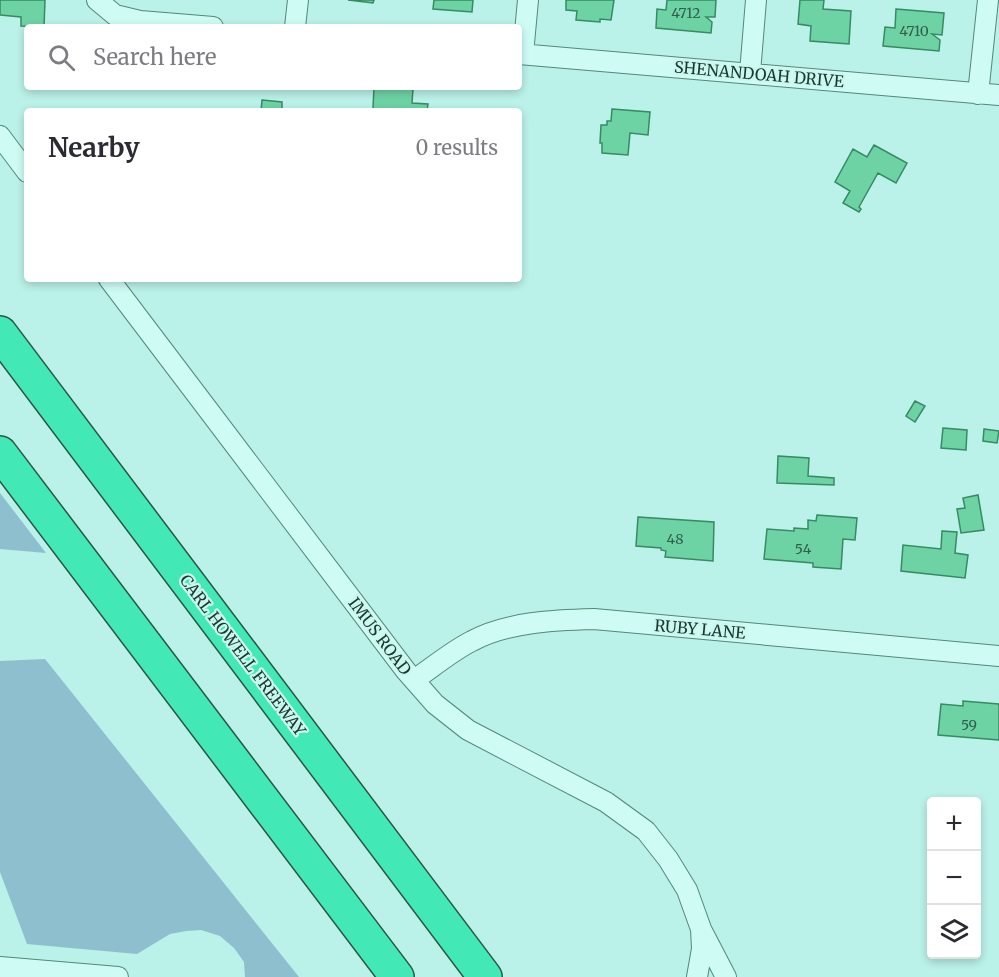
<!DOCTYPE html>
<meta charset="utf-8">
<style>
:root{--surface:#fff;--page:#f7f7f7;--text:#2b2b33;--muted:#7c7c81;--line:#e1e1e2}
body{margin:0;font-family:Merriweather,serif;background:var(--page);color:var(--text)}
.controls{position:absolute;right:18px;bottom:18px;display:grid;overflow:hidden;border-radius:6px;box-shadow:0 3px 9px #0003}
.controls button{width:54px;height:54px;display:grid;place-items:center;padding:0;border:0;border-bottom:2px solid var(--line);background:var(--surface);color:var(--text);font:30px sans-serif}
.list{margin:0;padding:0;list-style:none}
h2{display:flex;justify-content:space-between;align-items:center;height:78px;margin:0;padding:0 24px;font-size:26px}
h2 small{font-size:20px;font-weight:400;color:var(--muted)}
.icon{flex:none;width:33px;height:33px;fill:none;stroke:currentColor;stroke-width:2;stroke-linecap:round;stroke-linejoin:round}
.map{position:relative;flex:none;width:999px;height:977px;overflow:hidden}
.search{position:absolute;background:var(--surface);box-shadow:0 3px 9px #0003;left:24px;top:24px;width:498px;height:66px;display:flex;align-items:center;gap:15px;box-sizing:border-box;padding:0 21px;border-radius:6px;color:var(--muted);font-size:22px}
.panel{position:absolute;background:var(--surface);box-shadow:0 3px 9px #0003;left:24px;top:108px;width:498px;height:174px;border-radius:6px}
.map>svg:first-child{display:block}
.green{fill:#8ebfcf}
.building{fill:#6dd3a5;stroke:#378a63;stroke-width:1.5}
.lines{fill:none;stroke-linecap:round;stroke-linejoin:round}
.street-casing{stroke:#538977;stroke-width:22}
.highway-casing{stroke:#295644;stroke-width:36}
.street{stroke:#cefcf4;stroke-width:20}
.highway{stroke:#42e9b7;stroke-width:33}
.labels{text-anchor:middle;stroke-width:4.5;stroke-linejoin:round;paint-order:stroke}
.number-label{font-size:14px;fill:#2f5e4a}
.street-label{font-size:16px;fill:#1a372c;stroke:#caf8f1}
</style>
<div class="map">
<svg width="999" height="977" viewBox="0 0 999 977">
<rect width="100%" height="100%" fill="#baf1e8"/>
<path class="green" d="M0,493L46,553L0,549Z
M45,659L299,977H245L244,962L234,948L220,936L201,930L186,931L170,934L137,954L27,944L0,872V661Z"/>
<path class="building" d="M0,0H45L44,27L21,26V17L0,15Z
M348,0H374L373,3Z
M434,0H473L472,12L433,9Z
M566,0H614L611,20L600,19V22L576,20L577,11L566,10Z
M667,0H716L715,17H706L712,22L711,33L656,28L657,9L666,10Z
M800,0H824L823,9L851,11L849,44L810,41L811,26L798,24Z
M896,9L944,13L942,35L932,34L940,40L939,51L883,46L885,27L895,28Z
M374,87L413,89L412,103L428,104L427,111L373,109Z
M262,100L282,102V111H261Z
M612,109L650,112L648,135L630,133L628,155L602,153V143H600L601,125H607V121H611Z
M874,145L907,163L896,183L878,173L859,207L861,209L859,212L843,203L850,191L835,182L853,149L867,157Z
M915,401L925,406L915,422L906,416Z
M943,428L967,430L966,450L941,448Z
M984,429L999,431L997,443L983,441Z
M778,456L809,458L808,476L834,478V485L777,483Z
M978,495L984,530L961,533L957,509L965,508L963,498Z
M817,515L857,518L855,540L843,539L841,569L813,567V563L764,559L767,529L794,531V528L808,529V520L816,521Z
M638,517L714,522L713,561L665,557L666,551L661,550V548L636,546Z
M942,531L957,532L955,553L968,555L965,578L901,571L903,545L941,549Z
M963,701L999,704V740L938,735L941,704L963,706Z"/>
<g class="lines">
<g class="street-casing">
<path id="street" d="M97,0L115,15L140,21L213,27
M295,27L298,0
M519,54L999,95
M523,54L528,0
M750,73L756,0
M978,94L988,0
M0,136L27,172
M109,279L406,671L435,704L468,730L606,802L646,831L668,859L687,890L701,929L726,977
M414,680C433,667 452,651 472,641C507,622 555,620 594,619L999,656
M0,967L118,977
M697,977L702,949L701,929"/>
</g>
<g class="highway-casing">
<path id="highway" d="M0,333L485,977
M0,453L397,977"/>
</g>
<use href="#street" class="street"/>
<use href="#highway" class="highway"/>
</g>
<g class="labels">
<g class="number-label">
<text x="686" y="18">4712</text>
<text x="914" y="36">4710</text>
<text x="675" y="544">48</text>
<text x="803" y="554">54</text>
<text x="969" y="730">59</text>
</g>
<g class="street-label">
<text transform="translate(759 74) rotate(5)" y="6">SHENANDOAH DRIVE</text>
<text transform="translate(700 629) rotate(5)" y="6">RUBY LANE</text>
<text transform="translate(380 636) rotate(53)" y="6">IMUS ROAD</text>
<text transform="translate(243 655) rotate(53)" y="6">CARL HOWELL FREEWAY</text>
</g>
</g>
</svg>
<div class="controls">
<button>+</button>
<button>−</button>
<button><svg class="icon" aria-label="layers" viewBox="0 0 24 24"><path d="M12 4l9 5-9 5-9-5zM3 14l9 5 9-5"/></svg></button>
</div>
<div class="search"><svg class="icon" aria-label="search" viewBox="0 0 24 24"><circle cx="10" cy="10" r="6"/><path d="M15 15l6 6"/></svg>Search here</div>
<section class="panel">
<h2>Nearby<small>0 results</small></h2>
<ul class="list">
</ul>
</section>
</div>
